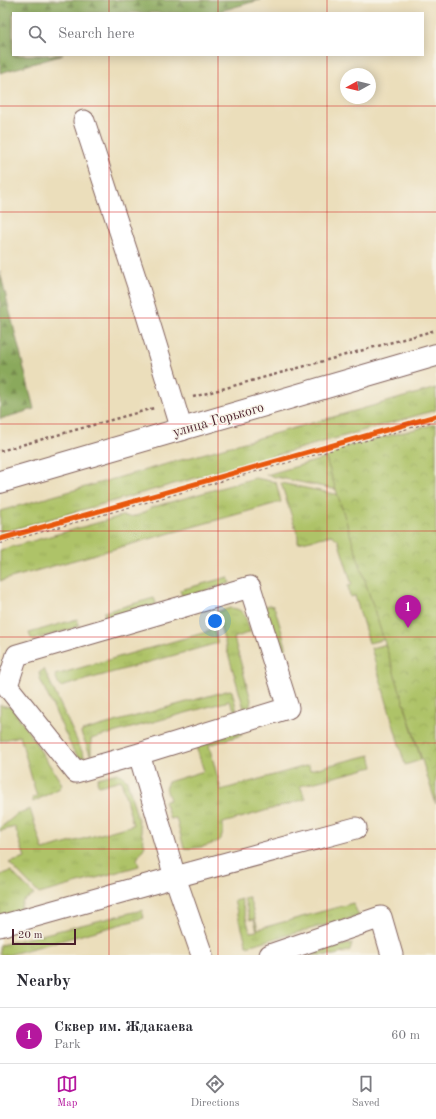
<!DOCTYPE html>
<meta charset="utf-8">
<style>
:root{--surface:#fff;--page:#f7f7f7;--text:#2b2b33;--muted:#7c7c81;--line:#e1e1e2;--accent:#b5179e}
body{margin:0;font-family:"Old Standard TT",serif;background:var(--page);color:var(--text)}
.compass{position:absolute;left:340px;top:68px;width:36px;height:36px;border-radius:50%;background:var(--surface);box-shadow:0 2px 10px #0003;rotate:262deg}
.scale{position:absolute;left:12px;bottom:10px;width:64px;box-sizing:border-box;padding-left:4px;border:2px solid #4a1f2b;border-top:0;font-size:11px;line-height:14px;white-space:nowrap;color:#4a1f2b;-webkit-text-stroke:3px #f7f3e8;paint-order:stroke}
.you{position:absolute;left:215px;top:621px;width:14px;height:14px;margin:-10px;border:3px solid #fff;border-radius:50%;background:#1a73e8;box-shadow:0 0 0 6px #1a73e833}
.badge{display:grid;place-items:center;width:26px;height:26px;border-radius:50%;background:var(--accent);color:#fff;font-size:13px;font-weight:700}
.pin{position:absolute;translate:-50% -33px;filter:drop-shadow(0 1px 2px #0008)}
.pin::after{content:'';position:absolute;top:21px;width:14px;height:12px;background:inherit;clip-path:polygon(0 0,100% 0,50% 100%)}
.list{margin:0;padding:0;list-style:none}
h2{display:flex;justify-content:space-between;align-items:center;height:52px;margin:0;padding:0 16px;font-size:17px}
h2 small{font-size:13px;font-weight:400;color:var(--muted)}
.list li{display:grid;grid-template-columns:26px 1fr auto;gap:12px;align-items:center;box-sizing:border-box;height:56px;padding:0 16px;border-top:1px solid var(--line)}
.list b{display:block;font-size:15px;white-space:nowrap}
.list p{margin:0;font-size:13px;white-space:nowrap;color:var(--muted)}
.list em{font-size:13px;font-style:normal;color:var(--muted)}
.icon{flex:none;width:22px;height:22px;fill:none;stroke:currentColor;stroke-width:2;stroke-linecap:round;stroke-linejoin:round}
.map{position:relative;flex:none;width:436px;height:955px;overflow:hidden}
.search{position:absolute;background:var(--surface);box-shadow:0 2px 10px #0003;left:12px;right:12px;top:12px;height:44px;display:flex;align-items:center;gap:10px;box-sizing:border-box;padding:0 14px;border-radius:0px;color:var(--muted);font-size:15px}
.sheet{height:108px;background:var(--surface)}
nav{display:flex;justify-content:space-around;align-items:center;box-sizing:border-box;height:56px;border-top:1px solid var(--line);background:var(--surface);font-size:11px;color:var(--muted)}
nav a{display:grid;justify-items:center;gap:2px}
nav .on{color:var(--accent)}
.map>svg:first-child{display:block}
.grass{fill:url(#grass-tufts);stroke:#7c714a}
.forest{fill:url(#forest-firs);stroke:#6a6444}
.park{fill:url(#park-crowns);stroke:#7c714a}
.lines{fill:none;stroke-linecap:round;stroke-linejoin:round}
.minor-casing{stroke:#82625d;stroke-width:23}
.major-casing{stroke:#82625d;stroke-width:24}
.path{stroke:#82625d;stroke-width:2.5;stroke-dasharray:3 3;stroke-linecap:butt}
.minor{stroke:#fff;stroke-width:21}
.major{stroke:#fff;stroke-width:22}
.cycleway-casing{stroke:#f7f3e8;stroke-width:8}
.cycleway{stroke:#e8590c;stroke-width:5}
.grid{fill:none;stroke:#d62828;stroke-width:1;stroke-opacity:0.55}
.labels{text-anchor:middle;stroke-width:3;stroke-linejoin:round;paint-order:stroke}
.street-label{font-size:14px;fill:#4a1f2b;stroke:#f7f3e8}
</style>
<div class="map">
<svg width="436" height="955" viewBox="0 0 436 955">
<defs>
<pattern id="grass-tufts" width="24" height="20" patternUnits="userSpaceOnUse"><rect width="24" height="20" fill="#aec368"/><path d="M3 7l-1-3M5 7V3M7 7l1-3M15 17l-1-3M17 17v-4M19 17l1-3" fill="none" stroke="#97a75a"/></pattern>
<pattern id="forest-firs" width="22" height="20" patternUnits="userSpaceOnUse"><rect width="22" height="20" fill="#8aa95c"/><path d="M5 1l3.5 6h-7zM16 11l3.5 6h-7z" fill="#73894c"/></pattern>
<pattern id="park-crowns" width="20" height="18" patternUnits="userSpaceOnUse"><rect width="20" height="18" fill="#aec368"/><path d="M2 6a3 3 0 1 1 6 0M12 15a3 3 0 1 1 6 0" fill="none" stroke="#97a75a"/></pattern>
</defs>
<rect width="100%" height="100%" fill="#f7f3e8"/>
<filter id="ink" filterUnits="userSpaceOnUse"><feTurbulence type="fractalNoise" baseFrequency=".025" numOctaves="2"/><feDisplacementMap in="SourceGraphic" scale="8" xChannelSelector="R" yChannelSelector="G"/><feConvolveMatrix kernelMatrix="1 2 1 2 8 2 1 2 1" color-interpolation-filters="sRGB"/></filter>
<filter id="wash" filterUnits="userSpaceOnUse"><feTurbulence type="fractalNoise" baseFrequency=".012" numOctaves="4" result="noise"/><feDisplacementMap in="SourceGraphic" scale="16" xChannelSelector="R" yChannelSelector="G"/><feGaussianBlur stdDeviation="0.9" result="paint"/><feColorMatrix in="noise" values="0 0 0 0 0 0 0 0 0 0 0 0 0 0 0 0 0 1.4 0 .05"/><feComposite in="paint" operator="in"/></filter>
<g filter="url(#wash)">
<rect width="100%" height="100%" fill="#ebdebb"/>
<path class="grass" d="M436,388V410L0,533V511Z
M333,456L343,491L266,475Z
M255,478L276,482L281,502L0,581V550L122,516C133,518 143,515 150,508Z
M281,483L345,496L386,639L369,643L355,596L350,597L348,586L352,585L338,540L332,535L298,543V536Z
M228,577L230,583L185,597L182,596L180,590Z
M154,598L156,603L154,606L108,619L105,618L104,612Z
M269,605L273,606L275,609L286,646V649L282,652L278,653L263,607Z
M231,608C246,609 246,620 250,632L234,638L251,700L250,706L245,712L216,612Z
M209,614L218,643L60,687L55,675L210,631Z
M77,619L79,625L77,627L33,640L31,638L29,633Z
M387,644L421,760L405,765L371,648Z
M44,669L85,758L79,757L73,750L40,679L39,673Z
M230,690L232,691L238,715L229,701L91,739V756L81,733L82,731Z
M0,705L10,707L14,710L62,784L60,788L33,802L32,798L37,797L20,736L0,741Z
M240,730L242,735L209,745L221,790L309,765L310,770L370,755L373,767L300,786L306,799L223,823C223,828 224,835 220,839C216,845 190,850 184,848L176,818L170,819L164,801L170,800C168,794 164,787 168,782L204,771L196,747Z
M117,773L122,775L127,780L145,846L137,859L139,866L39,894L9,863L25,858L15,827L0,831V828L16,815V814L30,809L43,850L133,825L121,780L99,786L97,781L98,778Z
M11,871L34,895L23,901L19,912L0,919V875Z
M248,897H249L258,929L353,903L359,916L247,946L234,901L241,899L250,932L257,931L254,919L250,920L244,898Z
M142,910L144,918L8,955H0V945Z
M352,943L350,950L348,951L334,955H306Z"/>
<path class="forest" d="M0,0H260L213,13H13V55H63L0,73Z
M0,272L34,409L0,419Z"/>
<path class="park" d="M436,424V804L324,452Z"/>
</g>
<g filter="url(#ink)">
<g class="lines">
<g class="minor-casing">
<path id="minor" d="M84,121L138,286L182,430
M7,686L17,655L250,587L288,708L139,754L175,877L202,955
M7,686L76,772L139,754
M0,926L175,877L356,828
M270,955L381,917L392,955"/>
</g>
<g class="major-casing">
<path id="major" d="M0,482L436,355"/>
</g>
<path class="path" d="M193,397L436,330
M0,451L154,408
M0,543L436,420"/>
<use href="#minor" class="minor"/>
<use href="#major" class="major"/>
<g class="cycleway-casing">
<path id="cycleway" d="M0,539L436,416"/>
</g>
<use href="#cycleway" class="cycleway"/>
</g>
</g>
<path class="grid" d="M109,0V13M218,0V13M327,0V13M109,55V955M218,55V955M327,55V955M0,106H436M0,212H436M0,318H436M0,424H436M0,531H436M0,637H436M0,743H436M0,849H436"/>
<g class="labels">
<g class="street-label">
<text transform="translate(218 419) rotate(-16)" y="5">улица Горького</text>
</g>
</g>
</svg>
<svg class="compass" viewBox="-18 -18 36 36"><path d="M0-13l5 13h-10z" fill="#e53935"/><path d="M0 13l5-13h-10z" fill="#7c7c81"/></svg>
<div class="scale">20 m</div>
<div class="you"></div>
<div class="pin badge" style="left:408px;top:628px">1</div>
<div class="search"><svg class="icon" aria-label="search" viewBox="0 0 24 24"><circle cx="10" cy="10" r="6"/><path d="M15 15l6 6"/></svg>Search here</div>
</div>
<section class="sheet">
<h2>Nearby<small></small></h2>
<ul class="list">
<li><span class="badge">1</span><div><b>Сквер им. Ждакаева</b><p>Park</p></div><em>60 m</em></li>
</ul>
</section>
<nav>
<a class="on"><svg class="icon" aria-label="map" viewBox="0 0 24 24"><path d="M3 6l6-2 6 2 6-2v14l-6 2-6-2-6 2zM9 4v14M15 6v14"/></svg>Map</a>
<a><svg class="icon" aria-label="directions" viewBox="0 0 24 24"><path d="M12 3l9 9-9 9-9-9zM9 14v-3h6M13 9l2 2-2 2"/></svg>Directions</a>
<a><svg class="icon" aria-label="saved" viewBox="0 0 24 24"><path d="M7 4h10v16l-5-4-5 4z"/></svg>Saved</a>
</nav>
